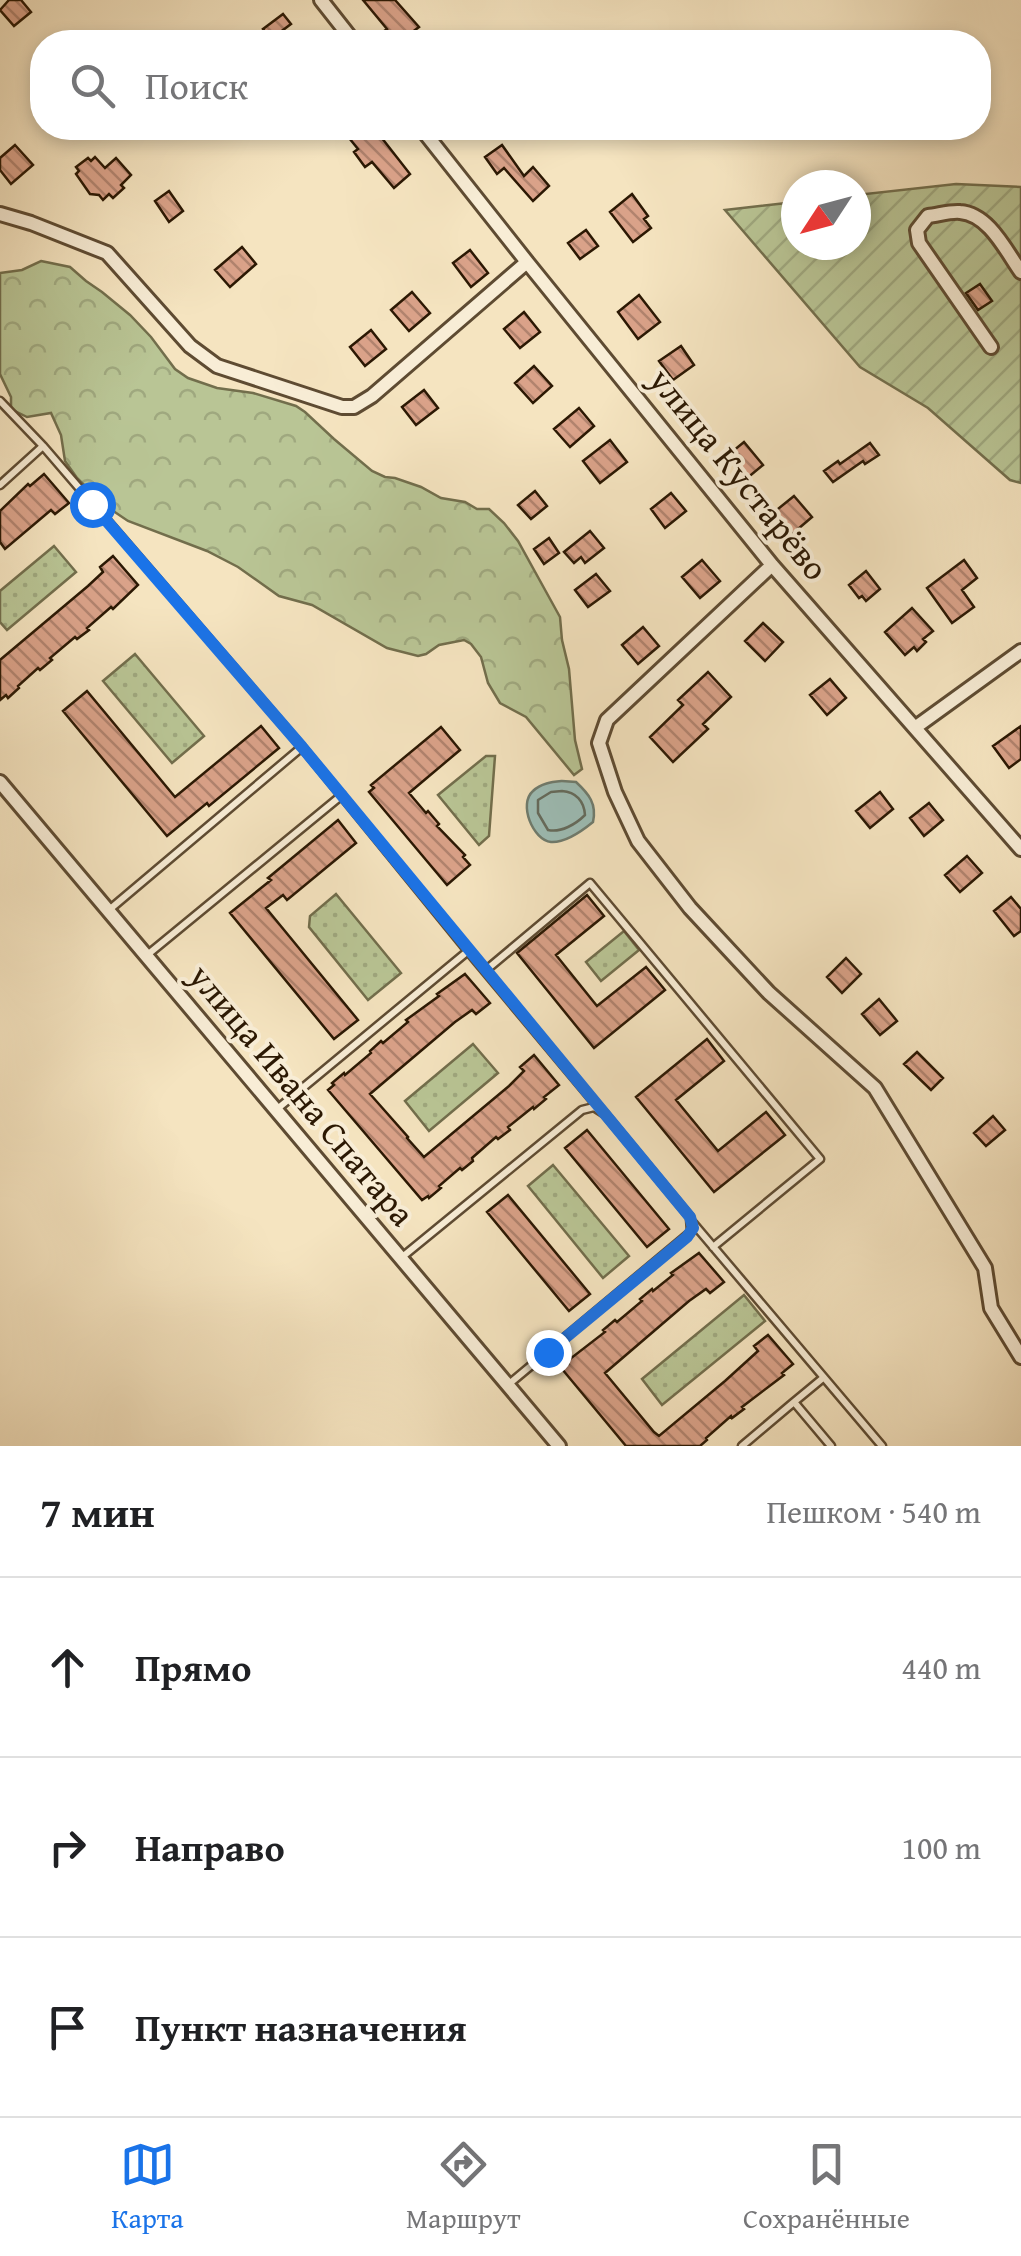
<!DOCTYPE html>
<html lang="ru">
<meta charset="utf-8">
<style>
:root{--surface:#fff;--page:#f6f6f6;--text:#202124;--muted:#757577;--line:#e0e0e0;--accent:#1a73e8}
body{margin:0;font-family:"Gentium Book Plus",serif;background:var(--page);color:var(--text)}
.compass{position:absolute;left:781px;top:170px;width:90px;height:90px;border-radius:50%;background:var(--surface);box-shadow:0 5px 15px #0003;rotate:234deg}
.stop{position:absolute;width:30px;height:30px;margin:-22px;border:8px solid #1a73e8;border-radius:50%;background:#fff}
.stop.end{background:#1a73e8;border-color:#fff;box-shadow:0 2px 10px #0008}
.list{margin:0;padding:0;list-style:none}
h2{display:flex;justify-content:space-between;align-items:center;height:130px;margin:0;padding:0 40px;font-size:42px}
h2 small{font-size:32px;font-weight:400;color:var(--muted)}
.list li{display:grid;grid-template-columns:65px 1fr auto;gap:30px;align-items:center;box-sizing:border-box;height:180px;padding:0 40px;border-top:2px solid var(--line)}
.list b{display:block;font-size:38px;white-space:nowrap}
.list em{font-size:32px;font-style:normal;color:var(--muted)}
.icon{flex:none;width:55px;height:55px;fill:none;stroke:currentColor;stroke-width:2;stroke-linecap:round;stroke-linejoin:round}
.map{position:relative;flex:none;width:1021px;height:1446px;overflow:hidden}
.search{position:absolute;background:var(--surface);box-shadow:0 5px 15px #0003;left:30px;right:30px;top:30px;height:110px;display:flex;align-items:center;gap:25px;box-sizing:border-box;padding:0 35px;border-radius:40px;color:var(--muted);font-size:38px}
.sheet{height:670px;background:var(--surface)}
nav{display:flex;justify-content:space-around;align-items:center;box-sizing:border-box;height:140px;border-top:2px solid var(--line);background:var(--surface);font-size:28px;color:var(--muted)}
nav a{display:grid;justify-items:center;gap:5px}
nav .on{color:var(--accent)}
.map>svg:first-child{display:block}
.forest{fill:url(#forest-crowns);stroke:#726e4c;stroke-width:2.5}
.park{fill:url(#park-dots);stroke:#726e4c;stroke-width:2.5}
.garden{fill:url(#garden-furrows);stroke:#726e4c;stroke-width:2.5}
.water{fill:#9dbeb7;stroke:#6f7c6f;stroke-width:2.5}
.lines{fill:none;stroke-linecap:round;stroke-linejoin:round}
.shore{stroke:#646b5d;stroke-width:2.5}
.building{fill:url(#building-back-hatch);stroke:#2b1803;stroke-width:2.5}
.lane-casing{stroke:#5e4b32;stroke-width:11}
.street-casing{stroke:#5e4b32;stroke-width:18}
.lane{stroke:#f8edd6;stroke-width:6}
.street{stroke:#f8edd6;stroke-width:12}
.route{stroke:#1a73e8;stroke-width:12}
.labels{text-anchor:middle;stroke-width:8;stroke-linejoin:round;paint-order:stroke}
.street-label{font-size:35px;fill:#2b1803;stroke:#f8edd6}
</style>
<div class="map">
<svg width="1021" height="1446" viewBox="0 0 1021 1446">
<defs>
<pattern id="forest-crowns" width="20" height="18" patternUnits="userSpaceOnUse" patternTransform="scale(2.5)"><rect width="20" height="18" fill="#b9c595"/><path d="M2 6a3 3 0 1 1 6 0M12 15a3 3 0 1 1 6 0" fill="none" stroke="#9fa87f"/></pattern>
<pattern id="park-dots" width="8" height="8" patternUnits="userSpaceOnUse" patternTransform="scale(2.5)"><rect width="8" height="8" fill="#b9c595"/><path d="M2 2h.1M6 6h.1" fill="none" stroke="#9fa87f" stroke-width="1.8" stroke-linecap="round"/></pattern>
<pattern id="garden-furrows" width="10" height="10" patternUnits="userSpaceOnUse" patternTransform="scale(2.5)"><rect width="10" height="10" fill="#b9c595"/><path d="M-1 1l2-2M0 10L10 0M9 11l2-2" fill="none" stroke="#9fa87f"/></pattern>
<pattern id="building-back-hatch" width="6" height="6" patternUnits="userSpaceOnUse" patternTransform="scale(2.5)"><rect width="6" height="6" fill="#daa289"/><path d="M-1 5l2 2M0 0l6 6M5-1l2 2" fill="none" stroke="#b1836e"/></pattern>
</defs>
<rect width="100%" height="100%" fill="#f5e4c0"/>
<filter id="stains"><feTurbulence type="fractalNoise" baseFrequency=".002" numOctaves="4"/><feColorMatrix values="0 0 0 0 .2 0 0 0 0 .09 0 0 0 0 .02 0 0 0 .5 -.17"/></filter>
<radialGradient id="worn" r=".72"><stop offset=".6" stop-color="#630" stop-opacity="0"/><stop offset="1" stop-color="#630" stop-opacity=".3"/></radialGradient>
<path class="forest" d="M41,261L70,267L86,281L102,292L130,315L151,337L175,369L188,378L217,388L253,393L296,406L305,412L334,439L372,471L385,477L395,478L421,487L441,498L465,502L477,509H489L504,523L518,541L560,617L562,640L569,669L575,740L582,769L574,775L526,717L500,703L488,683L481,657L471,644L464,640L439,645L426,654L418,656L387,648L312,605L279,596L238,567L207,551L128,521L103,504L77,478L65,461L61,435L51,413L27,417L11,409V397L0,374V273L22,270Z"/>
<path class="park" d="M54,546L76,572L7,630L0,622V591Z
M135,654L204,736L172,763L103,681Z
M486,756H495L489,836L479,845L438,795Z
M336,894L401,973L368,1000L309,927L310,916Z
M624,931L639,950L601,981L586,962Z
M473,1044L498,1073L429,1131L405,1101Z
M553,1165L629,1256L603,1278L528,1186Z
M744,1295L765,1321L662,1405L642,1379Z"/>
<path class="garden" d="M956,184L1021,187V483L1010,480L928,408L860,367L725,210L796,202V245H856V195Z"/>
<path class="water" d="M562,781L576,782C589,794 597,804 593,822C582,831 566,843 551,842C533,840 518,804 533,791C541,783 552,782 562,781Z"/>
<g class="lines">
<path class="shore" d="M562,791C576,792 584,801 585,815C576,824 561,833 548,830L538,813V800L551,792Z"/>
</g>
<path class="building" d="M9,0H21L31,12L14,26L0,10Z
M363,0H395L419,27L399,42H392L383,32L387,29Z
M283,14L291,24L271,39L263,29Z
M341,128H374L410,174L394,188L372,162L365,167L354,152L358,149Z
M15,145L33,165L11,184L0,170V158Z
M502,145L524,176L533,167L549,186L533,201L504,168L497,174L485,157Z
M95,157L105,168L116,158L131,175L121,185L124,188L113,198L109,194L103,200L99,195L90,194L76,174L79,171L76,167L88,158L91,161Z
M169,191L183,211L169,222L155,201Z
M632,194L648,216L644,219L651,228L633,242L610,212Z
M586,230L598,246L580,259L568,243Z
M242,247L256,264L230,287L215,270Z
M470,250L488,273L471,287L453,263Z
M980,284L992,301L978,310L966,293Z
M412,292L430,313L409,331L391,310Z
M639,295L660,322L638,339L618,312Z
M524,312L540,332L520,348L504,329Z
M371,330L386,349L365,366L350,347Z
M681,346L694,365L673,380L659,361Z
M534,366L552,386L533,403L515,383Z
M424,390L438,408L416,425L402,407Z
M579,408L594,426L570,447L554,429Z
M610,440L627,462L600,483L583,461Z
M744,442L763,465L746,479L727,456Z
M870,443L879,455L865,464L863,461L833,482L824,471L838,461L840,464Z
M44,474L69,503L55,514L51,510L5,549L0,542V511L28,484L30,486Z
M535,491L547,506L531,519L518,505Z
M671,493L686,511L665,528L651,509Z
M794,496L812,517L791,535L773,513Z
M590,531L604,548L585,563L581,557L574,563L564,552Z
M549,538L559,553L544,564L534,549Z
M113,556L138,585L113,609L111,607L87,628L89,630L77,639L75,637L50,658L52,660L40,670L38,668L18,686L19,688L8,698L6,695L0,700V660L88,586L103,572L100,567Z
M702,560L720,581L700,598L682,577Z
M964,560L977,578L962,590L974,607L952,623L927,588Z
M866,571L880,589L866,601L862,596L859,598L849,585Z
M596,574L610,591L588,607L575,590Z
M912,608L933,631L923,639L926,642L917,651L914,647L905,655L885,632Z
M763,623L783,642L765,661L745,641Z
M643,627L659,646L638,664L622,645Z
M708,672L731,697L703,724L708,729L673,762L650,737L683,705L678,700Z
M830,679L846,698L827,715L810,695Z
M87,691L175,797L261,726L279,748L209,806L207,803L167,836L63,711Z
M1021,726V759L1009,768L993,746Z
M441,727L460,750L409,793L426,813L428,811L439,824L437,826L465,855L463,857L470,865L447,885L369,792L374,788L371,785Z
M880,792L893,809L870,828L856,811Z
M929,803L943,820L924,836L910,818Z
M338,820L356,843L287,900L283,895L266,908L358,1020L334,1039L230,913L271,880L268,878Z
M967,856L982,873L960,892L945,875Z
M587,895L604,916L556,955L597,1006L646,967L665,990L594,1048L517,953Z
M1011,897L1021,909V931L1014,936L994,911Z
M846,958L861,974L842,993L827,977Z
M465,974L490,1003L476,1014L472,1010L455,1022L370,1094L408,1137L407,1138L424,1157L509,1086L524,1071L520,1067L534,1055L559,1085L544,1097L546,1099L534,1109L533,1107L508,1127L510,1130L498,1139L496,1137L472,1158L473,1161L462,1170L460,1168L439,1186L441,1188L429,1198L428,1196L422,1200L328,1090L334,1085L332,1083L344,1073L345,1075L371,1053L370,1051L381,1041L383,1043L408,1022L406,1020L439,996L437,994Z
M879,999L897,1021L880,1035L862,1014Z
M707,1039L724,1061L676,1100L718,1151L766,1112L785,1135L714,1192L636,1097Z
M917,1052L943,1078L931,1090L904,1064Z
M993,1116L1005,1130L986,1146L974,1133Z
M587,1130L669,1229L647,1247L565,1148Z
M508,1195L590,1294L569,1311L487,1212Z
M699,1253L724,1282L710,1293L706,1289L689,1301L605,1373L654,1432L659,1436L725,1381L758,1351L754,1346L768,1335L793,1364L782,1373L784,1375L742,1407L744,1409L732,1418L731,1416L706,1438L707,1440L700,1446H626L562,1369L568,1364L566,1362L605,1332L603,1330L615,1320L617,1322L642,1301L640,1299L652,1289L653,1291L673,1275L671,1273Z"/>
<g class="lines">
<g class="lane-casing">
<path id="lane" d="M0,401L43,446L302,747L468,951L276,1110
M0,485L43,446
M109,910L302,747
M468,951L600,1109
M146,956L342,795
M485,971L590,883L820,1159L713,1247
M693,1223L882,1446
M401,1258L582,1110L594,1107L605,1114L690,1217L691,1232L509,1384
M823,1378L794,1402L831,1446
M742,1446L794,1402"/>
</g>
<g class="street-casing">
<path id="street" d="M321,0L354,42
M421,128L527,262L772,565L1021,849
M0,214L31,223L107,253L190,346L217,366L342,407H354L372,396L527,262
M991,347L919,243L917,230L928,216C938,215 950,211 960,212C989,214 1006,251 1021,272
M772,565L607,720L599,743L615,792L638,841L690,908L769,993L875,1088L985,1268L991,1308L1021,1357
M916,727L1021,651
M0,782L559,1446"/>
</g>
<use href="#lane" class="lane"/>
<use href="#street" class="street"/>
</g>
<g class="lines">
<path class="route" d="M92,504L302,747L690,1217L693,1228L687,1237L548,1352"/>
</g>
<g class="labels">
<g class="street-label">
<text transform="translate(739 474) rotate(51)" y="12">улица Кустарёво</text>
<text transform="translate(302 1095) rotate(50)" y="12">улица Ивана Спатара</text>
</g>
</g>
<rect width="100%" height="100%" filter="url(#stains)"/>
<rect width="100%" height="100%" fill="url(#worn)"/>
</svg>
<svg class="compass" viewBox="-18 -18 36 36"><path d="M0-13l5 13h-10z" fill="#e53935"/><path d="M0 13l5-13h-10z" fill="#757577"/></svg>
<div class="stop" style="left:92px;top:504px"></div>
<div class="stop end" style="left:548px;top:1352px"></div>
<div class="search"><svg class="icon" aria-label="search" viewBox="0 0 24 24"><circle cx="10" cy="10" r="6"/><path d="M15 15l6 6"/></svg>Поиск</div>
</div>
<section class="sheet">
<h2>7 мин<small>Пешком · 540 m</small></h2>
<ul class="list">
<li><svg class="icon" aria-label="ahead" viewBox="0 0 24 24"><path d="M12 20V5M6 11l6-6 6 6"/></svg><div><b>Прямо</b></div><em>440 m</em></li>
<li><svg class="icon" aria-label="right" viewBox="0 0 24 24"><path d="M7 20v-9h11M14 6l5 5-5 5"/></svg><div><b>Направо</b></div><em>100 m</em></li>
<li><svg class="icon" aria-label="arrive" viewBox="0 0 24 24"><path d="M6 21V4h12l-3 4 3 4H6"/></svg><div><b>Пункт назначения</b></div></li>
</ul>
</section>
<nav>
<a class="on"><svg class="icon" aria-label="map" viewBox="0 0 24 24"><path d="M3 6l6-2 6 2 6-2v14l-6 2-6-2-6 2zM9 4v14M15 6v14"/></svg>Карта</a>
<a><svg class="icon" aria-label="directions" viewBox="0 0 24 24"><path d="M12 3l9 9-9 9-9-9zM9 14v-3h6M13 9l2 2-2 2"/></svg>Маршрут</a>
<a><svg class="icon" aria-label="saved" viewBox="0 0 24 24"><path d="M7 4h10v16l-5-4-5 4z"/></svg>Сохранённые</a>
</nav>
